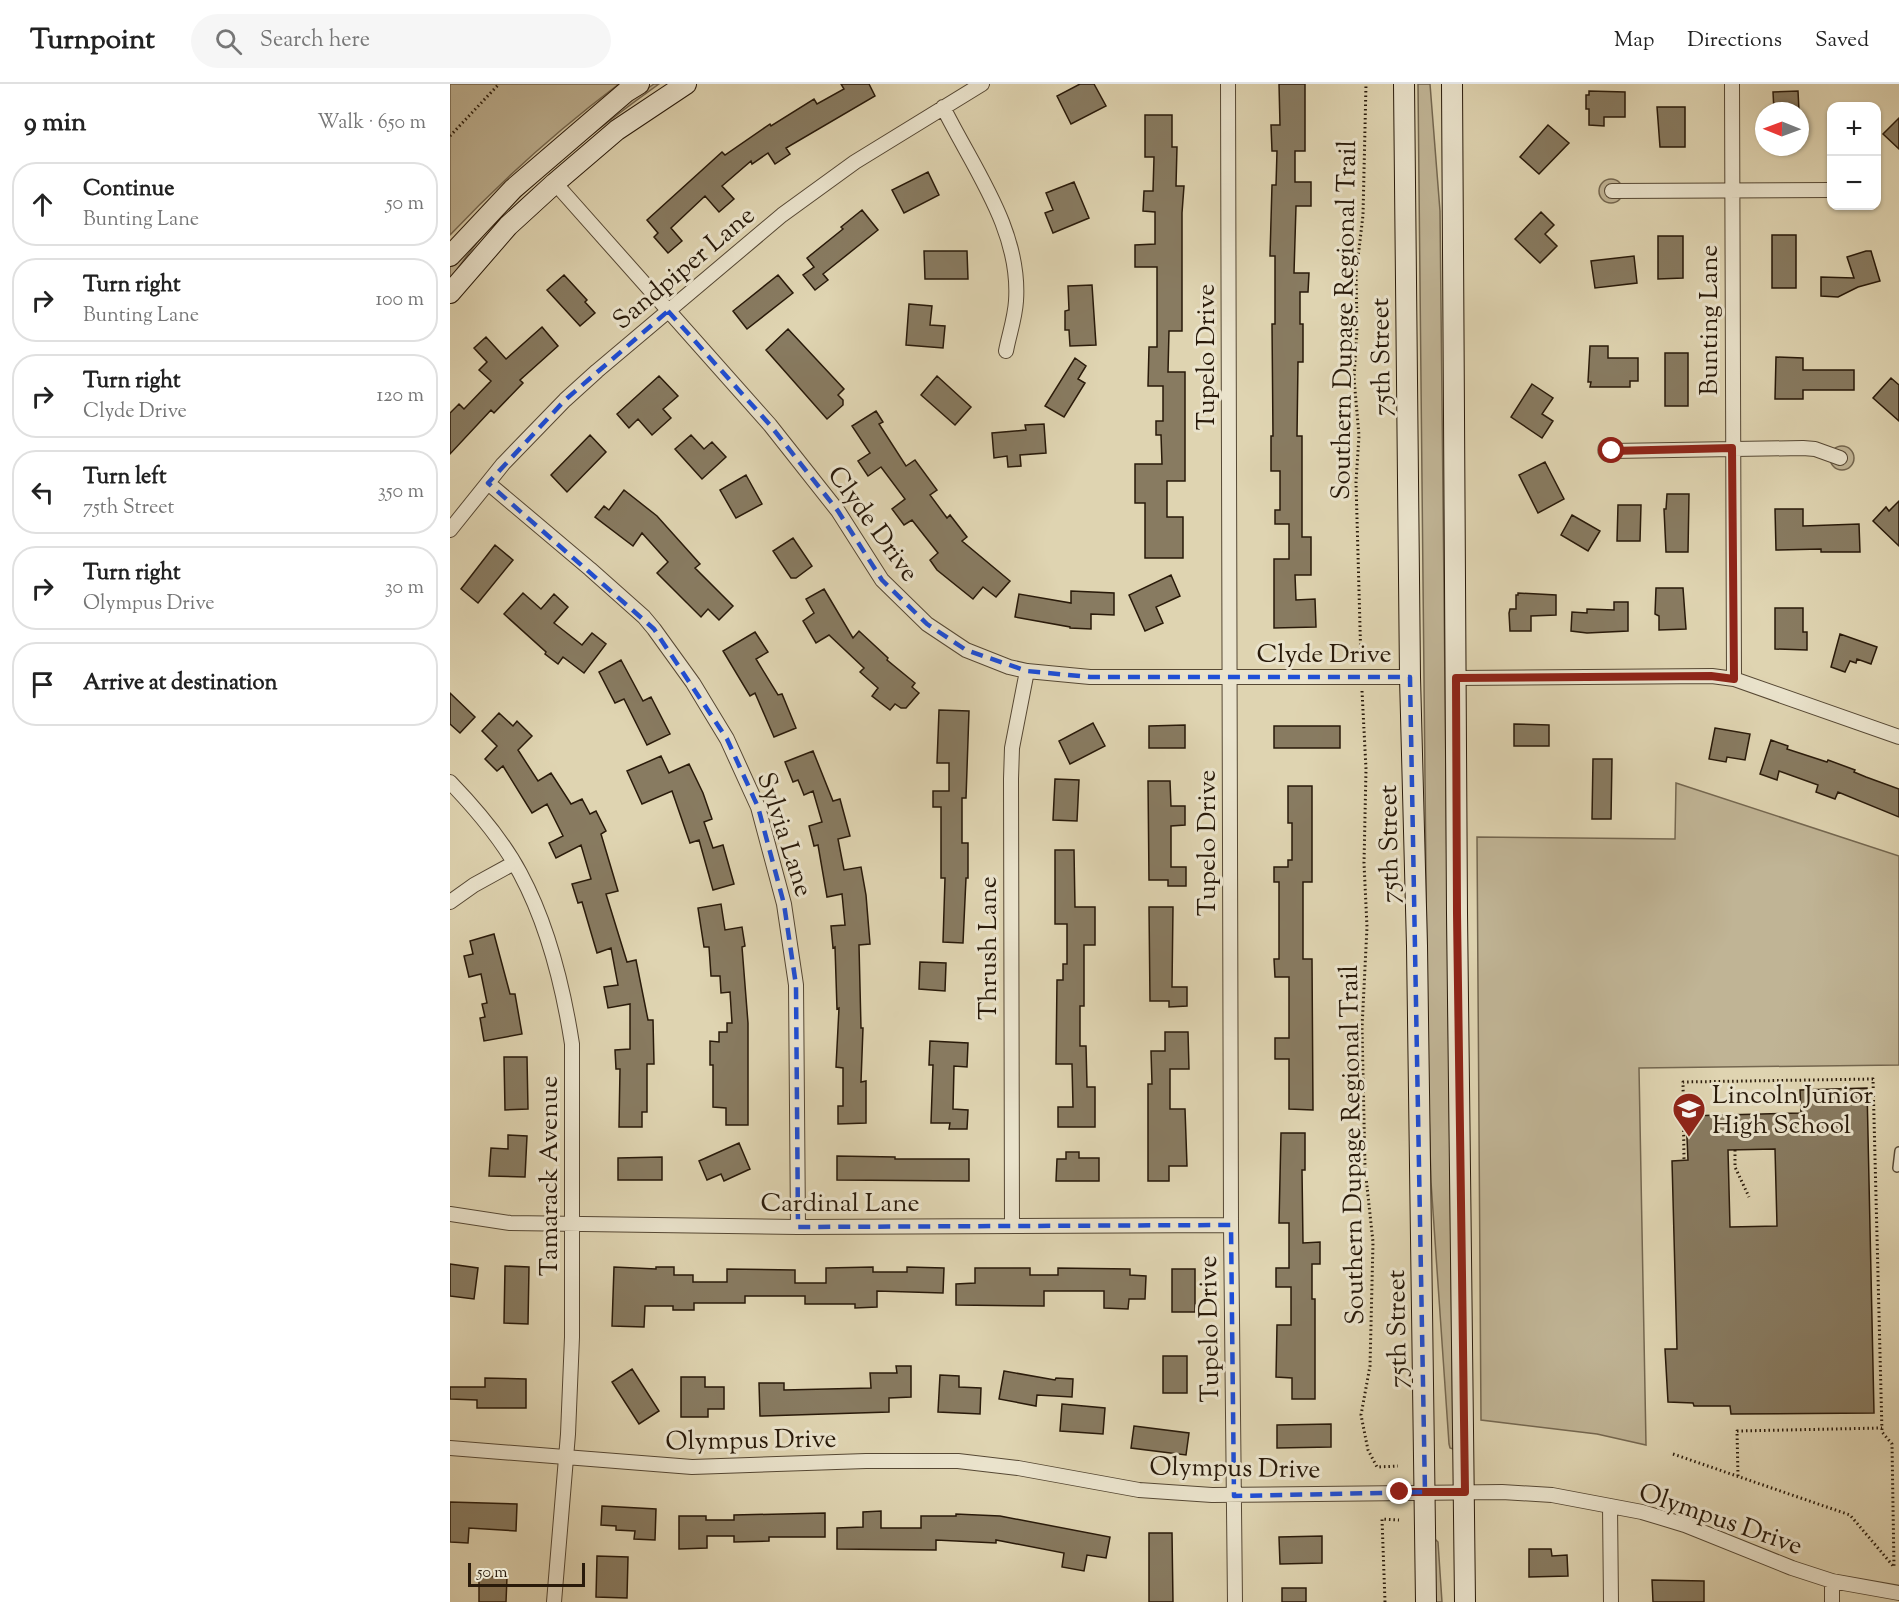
<!DOCTYPE html>
<meta charset="utf-8">
<style>
:root{--surface:#fff;--page:#f6f6f6;--text:#222;--muted:#767676;--line:#e0e0e0}
body{margin:0;font-family:"Sorts Mill Goudy",serif;background:var(--page);color:var(--text)}
.controls{position:absolute;right:18px;top:18px;display:grid;overflow:hidden;border-radius:12px;box-shadow:0 2px 4px #0004}
.controls button{width:54px;height:54px;display:grid;place-items:center;padding:0;border:0;border-bottom:2px solid var(--line);background:var(--surface);color:var(--text);font:30px sans-serif}
.compass{position:absolute;left:1305px;top:18px;width:54px;height:54px;border-radius:50%;background:var(--surface);box-shadow:0 2px 4px #0004;rotate:271deg}
.scale{position:absolute;left:18px;bottom:15px;width:117px;box-sizing:border-box;padding-left:6px;border:3px solid #291a0a;border-top:0;font-size:16px;line-height:21px;white-space:nowrap;color:#291a0a;-webkit-text-stroke:4px #eae3cc;paint-order:stroke}
.stop{position:absolute;width:18px;height:18px;margin:-14px;border:4px solid #8f2418;border-radius:50%;background:#fff}
.stop.end{background:#8f2418;border-color:#fff;box-shadow:0 2px 6px #0008}
.list{margin:0;padding:0;list-style:none}
h2{display:flex;justify-content:space-between;align-items:center;height:78px;margin:0;padding:0 24px;font-size:26px}
h2 small{font-size:20px;font-weight:400;color:var(--muted)}
.list li{display:grid;grid-template-columns:39px 1fr auto;gap:18px;align-items:center;box-sizing:border-box;height:84px;margin:0 12px 12px;padding:0 12px;border:2px solid var(--line);border-radius:24px}
.list b{display:block;font-size:22px;white-space:nowrap}
.list p{margin:0;font-size:20px;white-space:nowrap;color:var(--muted)}
.list em{font-size:20px;font-style:normal;color:var(--muted)}
.icon{flex:none;width:33px;height:33px;fill:none;stroke:currentColor;stroke-width:2;stroke-linecap:round;stroke-linejoin:round}
.map{position:relative;flex:none;width:1449px;height:1518px;overflow:hidden}
header{display:flex;align-items:center;gap:36px;box-sizing:border-box;height:84px;padding:0 30px;background:var(--surface);border-bottom:2px solid var(--line)}
header strong{font-size:28px}
nav{display:flex;gap:33px;margin-inline-start:auto;font-size:21px}
.search{width:420px;height:54px;background:var(--page);display:flex;align-items:center;gap:15px;box-sizing:border-box;padding:0 21px;border-radius:33px;color:var(--muted);font-size:22px}
main{display:flex}
aside{flex:1;background:var(--surface)}
.map>svg:first-child{display:block}
.green{fill:#c0b495;stroke:#746750;stroke-width:1.5}
.building{fill:#887b61;stroke:#291a0a;stroke-width:1.5;fill-rule:evenodd}
.lines{fill:none;stroke-linecap:round;stroke-linejoin:round}
.service-casing{stroke:#564834;stroke-width:10}
.minor-casing{stroke:#564834;stroke-width:16}
.secondary-casing{stroke:#291a0a;stroke-width:22}
.path{stroke:#291a0a;stroke-width:3;stroke-dasharray:1.5 3;stroke-linecap:butt}
.service{stroke:#eae3cc;stroke-width:7}
.minor{stroke:#eae3cc;stroke-width:14}
.secondary{stroke:#eae3cc;stroke-width:20}
.route{stroke:#8f2418;stroke-width:8}
.marked{fill:none;stroke:#1d4ed8;stroke-width:4.5;stroke-dasharray:12 8;stroke-linejoin:round}
.labels{text-anchor:middle;stroke-width:6;stroke-linejoin:round;paint-order:stroke}
.street-label{font-size:26px;fill:#291a0a;stroke:#eae3cc}
.poi-label{font-size:26px;fill:#291a0a;stroke:#eae3cc;text-anchor:start}
</style>
<header>
<strong>Turnpoint</strong>
<div class="search"><svg class="icon" aria-label="search" viewBox="0 0 24 24"><circle cx="10" cy="10" r="6"/><path d="M15 15l6 6"/></svg>Search here</div>
<nav><a>Map</a><a>Directions</a><a>Saved</a></nav>
</header>
<main>
<aside>
<h2>9 min<small>Walk · 650 m</small></h2>
<ul class="list">
<li><svg class="icon" aria-label="ahead" viewBox="0 0 24 24"><path d="M12 20V5M6 11l6-6 6 6"/></svg><div><b>Continue</b><p>Bunting Lane</p></div><em>50 m</em></li>
<li><svg class="icon" aria-label="right" viewBox="0 0 24 24"><path d="M7 20v-9h11M14 6l5 5-5 5"/></svg><div><b>Turn right</b><p>Bunting Lane</p></div><em>100 m</em></li>
<li><svg class="icon" aria-label="right" viewBox="0 0 24 24"><path d="M7 20v-9h11M14 6l5 5-5 5"/></svg><div><b>Turn right</b><p>Clyde Drive</p></div><em>120 m</em></li>
<li><svg class="icon" aria-label="left" viewBox="0 0 24 24"><path d="M17 20v-9H6M10 6l-5 5 5 5"/></svg><div><b>Turn left</b><p>75th Street</p></div><em>350 m</em></li>
<li><svg class="icon" aria-label="right" viewBox="0 0 24 24"><path d="M7 20v-9h11M14 6l5 5-5 5"/></svg><div><b>Turn right</b><p>Olympus Drive</p></div><em>30 m</em></li>
<li><svg class="icon" aria-label="arrive" viewBox="0 0 24 24"><path d="M6 21V4h12l-3 4 3 4H6"/></svg><div><b>Arrive at destination</b></div></li>
</ul>
</aside>
<div class="map">
<svg width="1449" height="1518" viewBox="0 0 1449 1518">
<rect width="100%" height="100%" fill="#dfd4b1"/>
<filter id="stains"><feTurbulence type="fractalNoise" baseFrequency=".00333" numOctaves="4"/><feColorMatrix values="0 0 0 0 .2 0 0 0 0 .09 0 0 0 0 .02 0 0 0 .5 -.17"/></filter>
<radialGradient id="worn" r=".72"><stop offset=".6" stop-color="#630" stop-opacity="0"/><stop offset="1" stop-color="#630" stop-opacity=".3"/></radialGradient>
<path class="green" d="M0,0H169C108,46 52,96 0,151Z
M204,0H209C149,43 86,92 37,147C23,162 12,179 0,195V183L47,130L166,26Z
M968,0H980L990,127L1003,1365L1000,1364L999,1360L981,1098L978,993Z
M1149 107a12 12 0 1 1 24 0a12 12 0 1 1-24 0Z
M1148 366a12 12 0 1 1 24 0a12 12 0 1 1-24 0Z
M1380 374a12 12 0 1 1 24 0a12 12 0 1 1-24 0Z
M1226,699L1449,772V981L1189,984L1196,1361L1147,1350L1031,1336L1027,753L1225,755Z
M986,1456L988,1458L992,1518H984L983,1457Z"/>
<path class="building" d="M391,0H419L425,12L336,64L340,70L325,80L318,69L302,80L301,77L272,102L284,115L269,128L255,112L221,144L232,157L218,169L204,153L208,149L197,136L272,68L275,71L320,40L321,42L364,15L367,20L394,5Z
M630,0H644L656,22L621,40L607,12Z
M829,0H855V67H845V98H861V122H846L844,189H859L858,208H850V240H853V278H848L847,352H852V453H861V491H845L846,516L865,515L866,543L824,544V475H839V440H825V426H830V387H821V352H823L822,240H825V172H820L822,101H826L827,67H822L821,41H830Z
M1139,7L1175,8V33H1154V42L1139,41V25H1136V11H1139Z
M1348,7L1349,27H1324L1323,8Z
M1207,23H1235V63H1210Z
M695,31H722V63H727L726,102H734L732,129V247H719L718,288H735V397H717V433H733V474H695V419H685V380H712L711,351H706V337H713V302H698L699,263H707V183H685V161L705,160V128L693,127L694,107H703L704,73H695Z
M1449,34V65L1433,50Z
M1098,41L1119,59L1089,90L1070,73Z
M478,88L489,111L454,129L442,106Z
M624,98L639,134L603,149L595,129L603,126L596,109Z
M412,126L428,146L373,190L378,196L365,206L353,191L364,183L357,174L393,145L391,143Z
M1091,128L1104,141L1095,150L1107,162L1090,179L1065,155Z
M1322,151H1346V204H1322Z
M1208,152H1233V194L1208,195Z
M474,167H517L518,195H475Z
M1416,167H1421L1430,197L1408,203L1388,213L1371,212V193L1404,194L1397,173Z
M1184,172L1187,199L1145,204L1141,177Z
M114,191L137,216L135,218L145,229L130,242L97,206Z
M328,191L343,209L297,245L283,227Z
M642,201L646,261L620,262L619,246H615V227L619,226L618,202Z
M459,220L482,222L480,241L495,242L493,264L456,261Z
M92,243L108,262L70,296L73,299L44,329L41,326L0,370V329L9,320L14,325L41,297L29,286L37,278L24,264L36,253L56,275Z
M338,245L394,305L388,311L393,316V321L377,335L316,266Z
M1140,262H1158V274H1188V297H1180V303H1140L1141,298H1138Z
M1215,269H1238V322H1215Z
M1326,273L1353,274V286H1404V306H1353V315H1325Z
M625,274L636,282L628,295L635,299L614,333L595,322Z
M209,292L228,312L213,325L221,334L202,351L188,335L179,344L167,330Z
M487,292L521,323L505,341L471,311Z
M1441,294L1449,301V337L1423,314Z
M1082,300L1103,314L1092,330L1103,337L1092,354L1061,333Z
M426,327L433,338L429,340L456,382L465,376L487,406L480,411L497,434L500,431L517,453L512,457L560,497L546,513L533,503L523,515L487,486L480,476L488,469L462,436L454,441L442,425L455,415L431,383L418,392L408,377L420,369L402,342Z
M594,340L596,369L570,371L571,382L558,383L557,372L544,374L542,349L576,346L575,341Z
M140,351L156,368L117,408L101,391Z
M241,351L254,365L262,358L276,373L252,395L225,365Z
M1095,378L1114,415L1088,429L1069,391Z
M296,391L312,420L286,434L270,406Z
M174,406L207,432L250,480L245,484L283,522L269,536L258,525L251,533L207,489L218,478L192,449L183,462L145,433L154,422L159,426Z
M1217,410H1239L1238,468H1216L1214,425H1216Z
M1449,417V462L1423,437L1436,423L1439,427Z
M1168,421H1191L1190,457H1167Z
M1325,425H1353V442L1409,440L1410,468H1371V465L1326,466Z
M1122,431L1150,447L1138,467L1111,451Z
M343,454L362,482L346,494H341L323,467Z
M45,461L63,476L28,519L11,505Z
M721,491L730,512L706,523L713,539L695,547L679,511Z
M1206,504H1233L1236,545L1209,546V532L1205,530Z
M374,505L403,554L409,547L438,574L437,576L465,599L462,603L469,609L456,624H451L445,620L440,626L422,612L428,604L410,588L414,584L379,551L366,559L353,537L364,529L356,515Z
M621,507L664,509V531L641,530V545L620,544V543L565,533L569,510L621,519Z
M73,509L91,525L104,510L118,523L104,539L132,561L142,549L156,560L134,589L113,573L108,580L95,570L96,568L54,530Z
M1068,509L1106,511V531L1081,532V547H1060L1059,529L1060,525H1066V511H1068Z
M1164,518H1178V547L1137,549L1121,547L1122,528L1137,529V525L1164,526Z
M1325,524H1353V548H1357V566L1325,565Z
M305,548L318,568L306,575L328,611L332,610L346,644L324,653L305,609L300,612L273,567Z
M1390,550L1427,563L1421,580L1407,575L1406,579L1400,577L1395,588L1381,583Z
M171,576L193,617L201,613L220,650L197,661L174,615L165,619L149,588Z
M0,609L25,633L10,649L0,640Z
M489,626L519,627L516,714H512V759H518V794H516L513,859L493,858L495,794H491V723H483V707H499V679H487Z
M49,629L63,642L67,637L82,652L68,666L88,697L101,689L121,720L132,715L140,730L146,727L156,747L151,750L168,807L156,810L177,878L186,876L198,936H203L204,980H197V1028H192V1043H169L170,985H166L165,966L180,965V920L158,924L154,903L168,901L161,864L147,869L132,818L128,819L122,800L141,795L131,761L106,774L99,759L113,752L97,720L82,729L53,682L47,687L35,675L47,662L32,647Z
M643,639L655,662L620,680L609,657Z
M1064,640L1099,641V662H1064Z
M735,641V664H699V642Z
M824,642H890V664H824Z
M1265,644L1300,650L1295,676L1277,673L1276,678L1259,675Z
M1321,656L1338,662L1337,665L1377,678L1378,676L1405,686L1404,688L1416,693L1449,705V733L1388,708L1385,715L1366,708L1368,701L1329,687L1327,696L1310,690Z
M363,667L383,717L390,715L400,752L388,755L394,786L411,783L416,811L420,860L409,861L411,944H413L411,998L416,997V1039L388,1040V1022H393V984L386,983L389,924L387,925L385,863L383,864L381,842L395,841L392,810L377,813L368,761L364,762L359,742L372,738L363,707L354,711L348,696L343,698L335,678Z
M211,672L219,689L239,680L253,709L262,735L254,738L263,764L273,761L284,800L263,806L249,756L240,759L222,707L192,720L177,687Z
M1143,675H1162L1161,735H1142Z
M605,695L629,696L627,737L603,736Z
M698,697H720L721,722H735V741L721,742V783H736V802H718V796H699Z
M838,702H862V798H853V875H862L863,1026L839,1025V975H825V954H839V893H825L824,875H829V798H824V783H838V776H842V739H838Z
M605,766H624L625,823H645V861H634V922H630V962H636L637,1003H645V1043H608V1023H623L622,980H606L607,896H613V880H617V840H605Z
M271,820L275,846L292,843L295,862L292,863L298,939V1041H276V1024L263,1023V981H260V957L269,958V948H277V939H282L280,908L271,909L270,892H261L259,863H254L248,824Z
M699,823H723L722,903H737V922L719,923V917H700Z
M44,850L60,910H65L72,950L34,957L30,934L35,933L32,920L37,919L31,890L19,893L14,872L23,870L20,857Z
M470,878L496,879L495,907L469,905Z
M715,948H738L739,985H720V1025H735L737,1082H719V1097H698V1000H702L701,967H715Z
M480,957L518,959L517,983L504,982L503,1025L518,1026L517,1045H499L500,1039H481L483,981H479Z
M54,973H77L78,1025L55,1026Z
M1417,1004L1424,1329L1281,1330L1280,1322H1244L1243,1319L1218,1318L1215,1265H1227L1222,1077L1238,1076L1236,1032L1351,1029L1350,1006ZM1325,1065L1327,1142L1280,1143L1278,1066Z
M831,1049H855V1086H852L853,1159L870,1158V1180H862V1215H865V1315H842V1294L826,1293L827,1241H841V1203H826V1184H839V1139H829Z
M58,1051L77,1052L75,1093L39,1092L41,1064L58,1065Z
M289,1059L300,1085L274,1097L271,1090L257,1096L249,1077Z
M616,1068H629V1074H649V1097H606L607,1075H616Z
M387,1072L445,1073V1075H519V1097L387,1096Z
M212,1073V1096H168V1074Z
M0,1180L28,1184L24,1215L0,1212Z
M55,1182L79,1183L78,1240L54,1239Z
M164,1183L206,1185V1183H224V1191H243V1198H277V1185L345,1186V1199H376V1184L423,1183V1188H457V1183L494,1184L493,1209L427,1207V1223L405,1224V1220H355V1212H295V1219H244V1226H223V1222H195L194,1243L162,1242Z
M525,1184H580V1191H608V1184L680,1185V1191L696,1192L695,1215H679L678,1225L654,1224V1207H594V1222L506,1221V1200L525,1199Z
M722,1185H745V1228H722Z
M713,1272H737V1309H713Z
M446,1282H461V1313L439,1314V1328L310,1332L309,1299H334V1306L421,1304L420,1289H447Z
M182,1285L209,1327L189,1340L162,1298Z
M554,1287L605,1296L606,1294L623,1295L622,1313L587,1311L586,1322L549,1315Z
M490,1291L509,1292V1303L531,1304L530,1330L488,1328Z
M231,1293H255V1303H274V1325H258V1333H231Z
M35,1294L76,1295V1324H27V1316L0,1315V1303H35Z
M612,1320L655,1324L653,1350L610,1347Z
M881,1340V1363L827,1364V1341Z
M684,1342L739,1349L736,1371L681,1364Z
M0,1418L67,1420L66,1447L19,1444L18,1459L0,1458Z
M152,1422L206,1425L205,1456L184,1455L185,1447L166,1446V1442L151,1441Z
M431,1427V1444H471V1432H506V1430L550,1432L660,1453L656,1474L637,1471L634,1487L612,1483L614,1469L546,1456V1459L486,1456V1466L387,1465V1444L413,1443V1428Z
M375,1429V1453H319V1457L284,1458V1452H257V1464L229,1465V1432H256V1436H284V1431Z
M699,1449H722L723,1518H699Z
M872,1452V1479L830,1480L829,1453Z
M1079,1465H1101L1102,1472L1117,1471L1118,1492L1079,1493Z
M147,1472L178,1473L177,1514L146,1513Z
M29,1492L57,1493L56,1518H29Z
M1202,1496L1254,1497V1518H1203Z
M832,1504H856V1518H832Z"/>
<g class="lines">
<g class="service-casing">
<path id="service" d="M1447,1084L1449,1067"/>
</g>
<g class="minor-casing">
<path id="minor" d="M778,0L781,1141L785,1518
M1282,0L1284,595
M493,23C523,84 571,146 566,217C565,234 559,251 556,267
M105,99L320,341L388,427L432,496L477,540L516,566L559,583L577,587L640,593H960
M1162,107L1382,106
M1162,367L1353,364L1365,365L1390,374
M38,399L140,485L194,533L204,545L243,599L277,655L308,723L334,820L346,901L348,1143
M0,446L53,380L115,316L147,287L332,131L405,78L532,0
M1006,594L1262,592L1284,595L1449,653
M0,698C26,725 52,755 70,789C98,841 113,902 122,960V1253L118,1350L104,1518
M0,818L24,801L64,779
M0,1130L60,1139L348,1143L781,1141
M562,1142L561,695L562,664L577,587
M0,1364L242,1383L416,1377H508L568,1384L689,1406L762,1411L1052,1408L1102,1411L1192,1428L1235,1441L1342,1484L1382,1497L1449,1509
M1160,1422L1161,1518
M1382,1518V1497"/>
</g>
<g class="secondary-casing">
<path id="secondary" d="M954,0L960,593L967,862L976,1518
M1002,0L1007,829L1015,1518
M0,172L63,105L176,8L189,0
M0,209L58,142L105,99L167,46L236,0"/>
</g>
<path class="path" d="M0,52L49,0
M911,579L906,398L909,352L904,294L907,244L906,191L913,131L916,0
M912,607L916,685L914,779L917,843L912,944L913,990L915,1084L923,1158L920,1282L911,1331L918,1366L927,1383L948,1382
M1285,1066V1083L1299,1113
M1223,1370L1400,1431L1444,1483L1442,1360L1432,1348L1423,995L1233,998L1234,1076
M1288,1392L1287,1347L1432,1344
M935,1518L932,1435L949,1436"/>
<use href="#service" class="service"/>
<use href="#minor" class="minor"/>
<use href="#secondary" class="secondary"/>
</g>
<g class="lines">
<path class="route" d="M950,1408H1015L1007,829L1006,594L1261,592L1284,595L1282,364L1162,367"/>
</g>
<path class="marked" d="M218,227L320,341L388,427L432,496L477,540L516,566L577,587L640,593H960L975,1408L784,1412L781,1141L348,1143L346,901L334,820L308,723L277,655L204,545L38,399L115,316Z"/>
<defs>
<g id="school-pin" transform="scale(1.725)"><path d="M0 17L-7.5 6A9.5 9.5 0 1 1 7.5 6Z" fill="#8f2418" stroke="#eae3cc"/><path d="M0-5L7-2L0 1L-7-2ZM-4 1L0 2.5L4 1V4Q0 6-4 4Z" fill="#fff"/></g>
</defs>
<g fill-rule="evenodd">
<use href="#school-pin" x="1239" y="1025"/>
</g>
<g class="labels">
<g class="street-label">
<text transform="translate(233 183) rotate(-40)" y="9">Sandpiper Lane</text>
<text transform="translate(893 236) rotate(-89)" y="9">Southern Dupage Regional Trail</text>
<text transform="translate(1258 236) rotate(-90)" y="9">Bunting Lane</text>
<text transform="translate(755 273) rotate(-90)" y="9">Tupelo Drive</text>
<text transform="translate(930 273) rotate(-91)" y="9">75th Street</text>
<text transform="translate(424 439) rotate(54)" y="9">Clyde Drive</text>
<text x="874" y="578">Clyde Drive</text>
<text transform="translate(336 750) rotate(72)" y="9">Sylvia Lane</text>
<text transform="translate(756 759) rotate(-90)" y="9">Tupelo Drive</text>
<text transform="translate(938 760) rotate(-91)" y="9">75th Street</text>
<text transform="translate(537 864) rotate(-90)" y="9">Thrush Lane</text>
<text transform="translate(901 1061) rotate(-91)" y="9">Southern Dupage Regional Trail</text>
<text transform="translate(98 1092) rotate(-90)" y="9">Tamarack Avenue</text>
<text x="390" y="1127">Cardinal Lane</text>
<text transform="translate(758 1245) rotate(-91)" y="9">Tupelo Drive</text>
<text transform="translate(946 1245) rotate(-91)" y="9">75th Street</text>
<text transform="translate(301 1355) rotate(-1)" y="9">Olympus Drive</text>
<text transform="translate(785 1383) rotate(1)" y="9">Olympus Drive</text>
<text transform="translate(1271 1434) rotate(19)" y="9">Olympus Drive</text>
</g>
<g class="poi-label">
<text x="1262" y="1019">Lincoln Junior<tspan x="1262" dy="30">High School</tspan></text>
</g>
</g>
<rect width="100%" height="100%" filter="url(#stains)"/>
<rect width="100%" height="100%" fill="url(#worn)"/>
</svg>
<div class="controls">
<button>+</button>
<button>−</button>
</div>
<svg class="compass" viewBox="-18 -18 36 36"><path d="M0-13l5 13h-10z" fill="#e53935"/><path d="M0 13l5-13h-10z" fill="#767676"/></svg>
<div class="scale">50 m</div>
<div class="stop" style="left:1162px;top:367px"></div>
<div class="stop end" style="left:950px;top:1408px"></div>
</div>
</main>
